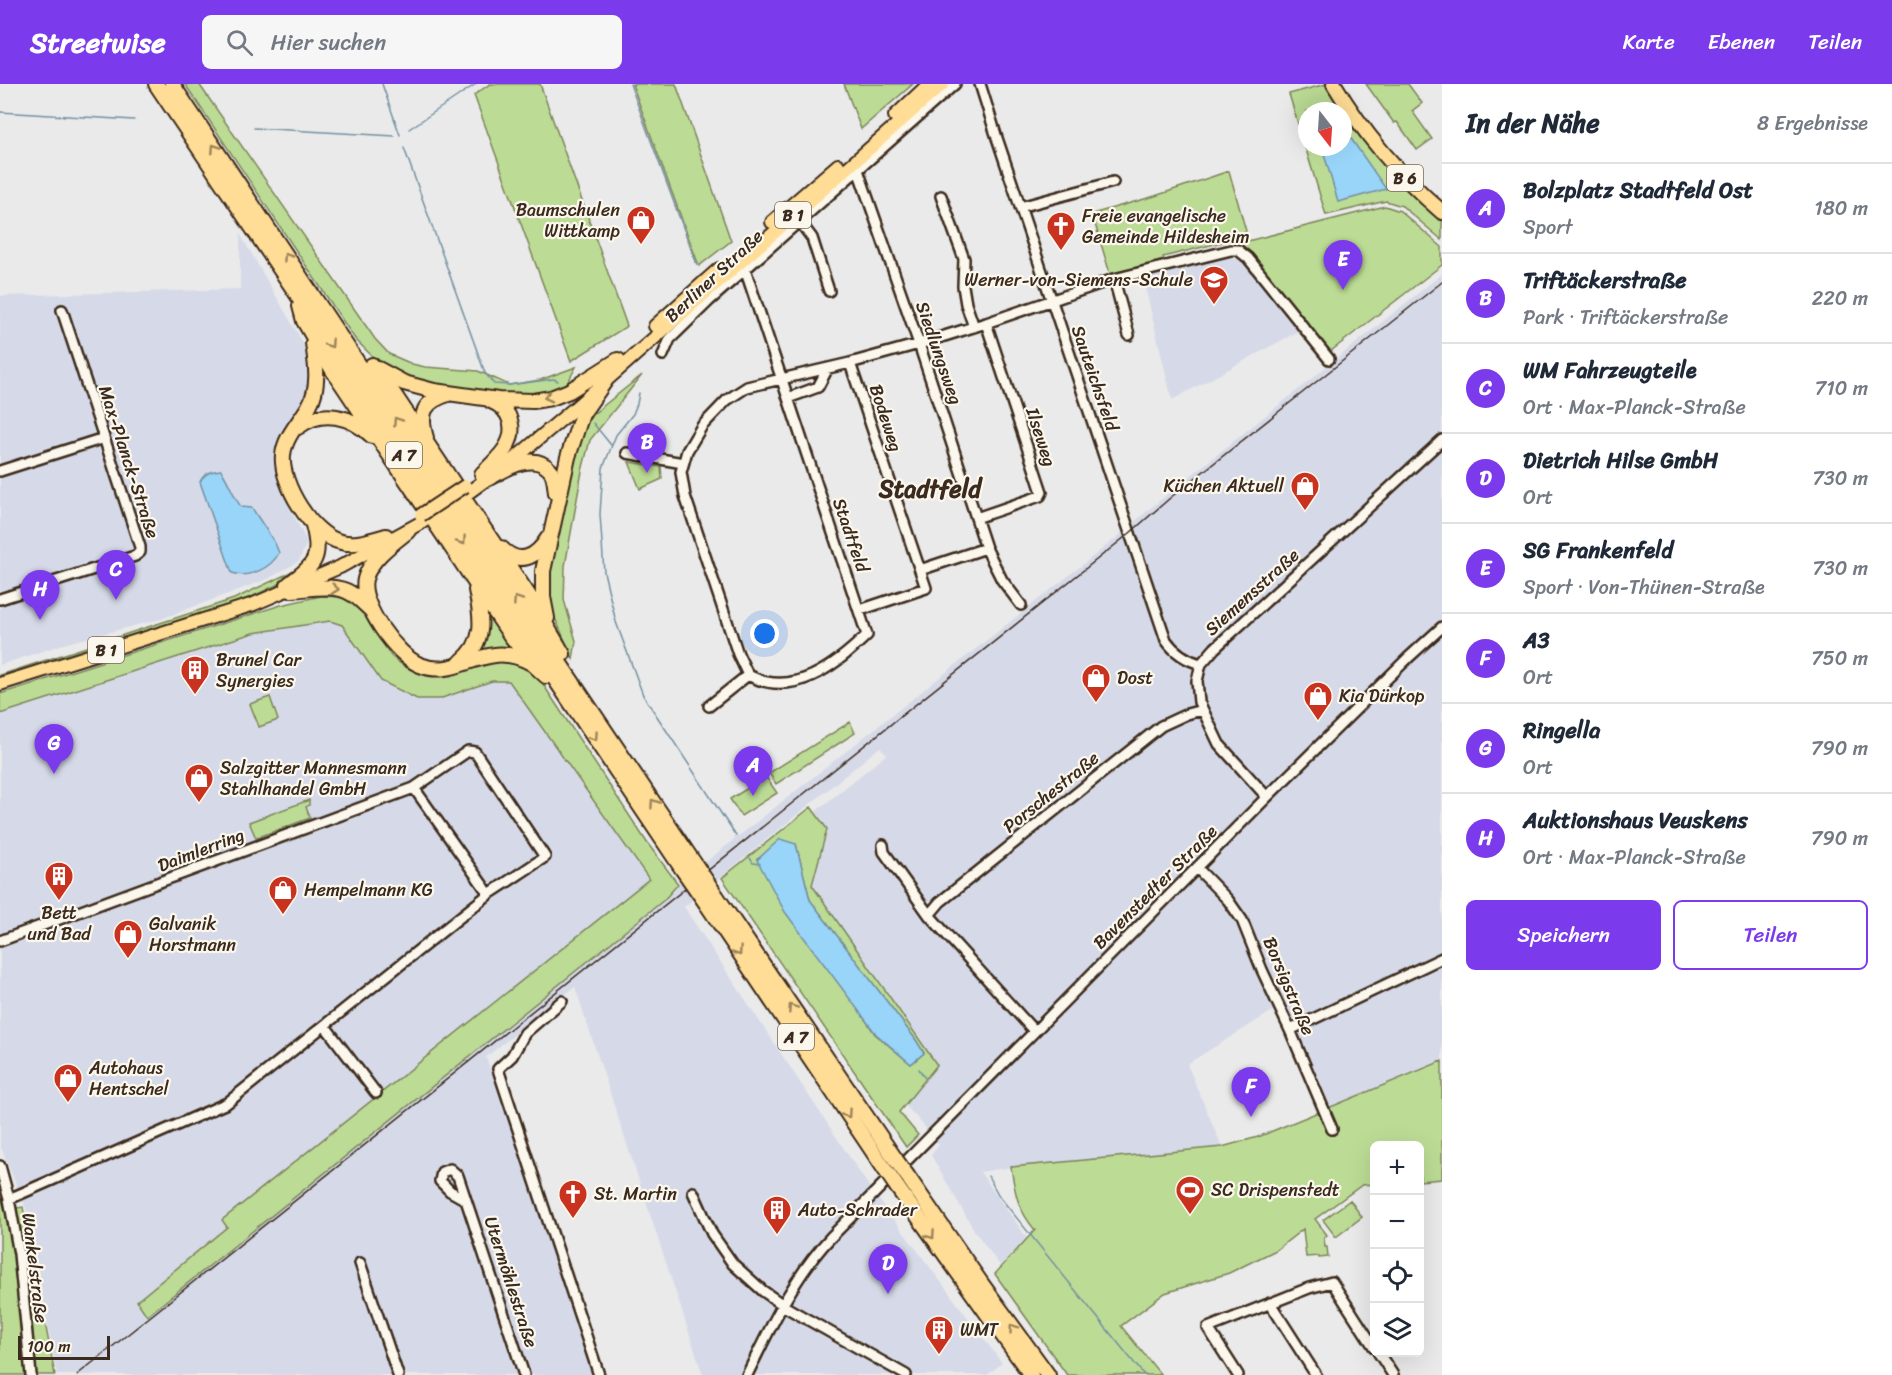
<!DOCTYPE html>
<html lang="de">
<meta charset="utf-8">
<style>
:root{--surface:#fff;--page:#f6f6f7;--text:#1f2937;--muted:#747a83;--line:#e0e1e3;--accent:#7c3aed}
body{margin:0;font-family:Sriracha,sans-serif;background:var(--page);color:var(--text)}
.controls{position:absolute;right:18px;bottom:18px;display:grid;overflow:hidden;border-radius:9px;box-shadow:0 6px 24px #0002}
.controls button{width:54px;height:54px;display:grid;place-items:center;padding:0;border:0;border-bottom:2px solid var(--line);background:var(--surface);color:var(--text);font:30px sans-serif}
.compass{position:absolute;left:1298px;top:18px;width:54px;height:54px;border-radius:50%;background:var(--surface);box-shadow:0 6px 24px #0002;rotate:163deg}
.scale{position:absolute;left:18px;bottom:15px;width:92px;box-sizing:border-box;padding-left:6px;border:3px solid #3b2a1e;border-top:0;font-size:16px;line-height:21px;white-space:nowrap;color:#3b2a1e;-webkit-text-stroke:4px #fbf7ec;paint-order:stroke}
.you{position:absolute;left:765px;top:550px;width:21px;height:21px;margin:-15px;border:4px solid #fff;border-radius:50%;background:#1a73e8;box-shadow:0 0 0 9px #1a73e833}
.badge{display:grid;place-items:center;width:39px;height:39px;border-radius:50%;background:var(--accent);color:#fff;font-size:20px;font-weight:700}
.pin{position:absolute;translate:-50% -50px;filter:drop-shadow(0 2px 3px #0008)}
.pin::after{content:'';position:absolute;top:32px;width:21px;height:18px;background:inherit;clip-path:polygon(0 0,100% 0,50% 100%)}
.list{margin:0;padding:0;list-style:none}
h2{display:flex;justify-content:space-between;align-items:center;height:78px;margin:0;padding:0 24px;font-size:26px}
h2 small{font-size:20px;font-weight:400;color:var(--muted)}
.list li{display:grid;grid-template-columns:39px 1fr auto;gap:18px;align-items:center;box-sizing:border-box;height:90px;padding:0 24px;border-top:2px solid var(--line)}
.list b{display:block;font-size:22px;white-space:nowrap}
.list p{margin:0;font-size:20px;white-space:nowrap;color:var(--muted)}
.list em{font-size:20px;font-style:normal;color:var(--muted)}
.actions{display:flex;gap:12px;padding:18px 24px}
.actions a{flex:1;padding:14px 0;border:2px solid var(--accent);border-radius:9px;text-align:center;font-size:21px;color:var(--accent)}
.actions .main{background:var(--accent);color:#fff}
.icon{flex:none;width:33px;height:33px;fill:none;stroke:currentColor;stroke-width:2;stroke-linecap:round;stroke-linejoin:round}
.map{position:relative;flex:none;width:1442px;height:1291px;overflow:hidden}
header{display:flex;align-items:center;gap:36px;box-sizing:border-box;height:84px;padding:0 30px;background:var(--accent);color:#fff}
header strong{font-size:28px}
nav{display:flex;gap:33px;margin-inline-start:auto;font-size:21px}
.search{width:420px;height:54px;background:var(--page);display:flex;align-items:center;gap:15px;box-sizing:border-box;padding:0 21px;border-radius:9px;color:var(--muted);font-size:22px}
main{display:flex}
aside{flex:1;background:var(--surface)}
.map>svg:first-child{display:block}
.built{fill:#d6dae8}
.green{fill:#bcdc95;stroke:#7c835a;stroke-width:1.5;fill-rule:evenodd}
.water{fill:#99d4f9;stroke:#7390a1;stroke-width:1.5}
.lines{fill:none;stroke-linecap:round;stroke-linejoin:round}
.stream{stroke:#7390a1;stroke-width:1.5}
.minor-casing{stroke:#3b2a1e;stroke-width:14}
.major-casing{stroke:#3b2a1e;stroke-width:16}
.highway-casing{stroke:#3b2a1e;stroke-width:18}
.minor{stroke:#fbf7ec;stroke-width:9}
.major{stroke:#ffdd96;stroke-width:12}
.highway{stroke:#ffdd96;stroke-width:14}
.rail{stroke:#3b2a1e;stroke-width:1.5}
.major-bridge-casing{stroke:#3b2a1e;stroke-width:16;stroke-linecap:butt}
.highway-bridge-casing{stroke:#3b2a1e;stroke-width:18;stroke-linecap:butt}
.major-bridge{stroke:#ffdd96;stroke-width:12}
.highway-bridge{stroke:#ffdd96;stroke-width:14}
.oneway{stroke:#9d845a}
.labels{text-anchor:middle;stroke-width:4.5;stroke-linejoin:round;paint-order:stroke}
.shield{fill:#fbf7ec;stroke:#75685c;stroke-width:1.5}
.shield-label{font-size:16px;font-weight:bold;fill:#3b2a1e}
.poi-label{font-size:18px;fill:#3b2a1e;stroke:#fbf7ec;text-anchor:start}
.street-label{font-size:18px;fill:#3b2a1e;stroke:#fbf7ec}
.district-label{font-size:24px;font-weight:bold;fill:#3b2a1e;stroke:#fbf7ec}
</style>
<header>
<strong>Streetwise</strong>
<div class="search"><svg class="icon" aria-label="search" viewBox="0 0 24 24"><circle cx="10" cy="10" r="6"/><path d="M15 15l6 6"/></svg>Hier suchen</div>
<nav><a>Karte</a><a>Ebenen</a><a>Teilen</a></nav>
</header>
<main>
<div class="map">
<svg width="1442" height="1291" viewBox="0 0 1442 1291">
<rect width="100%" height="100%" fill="#eaeaea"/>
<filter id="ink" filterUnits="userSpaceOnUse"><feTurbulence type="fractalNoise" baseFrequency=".0167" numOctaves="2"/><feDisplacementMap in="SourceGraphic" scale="12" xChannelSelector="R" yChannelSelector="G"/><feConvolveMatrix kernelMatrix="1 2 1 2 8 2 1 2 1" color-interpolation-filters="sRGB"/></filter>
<g filter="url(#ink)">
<path class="built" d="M240,150L305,262L310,284L304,315L286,342L275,364V385L282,409L307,458L299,477L268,495L161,535L67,559L0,581V212L240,205Z
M1230,173L1244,178L1299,247L1172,316L1143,194Z
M1442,190V977L1328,1024L1284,920L1187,980L1222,1063L1011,1083L980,1088L1027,1154L1001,1183L974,1146L931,1071L939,1061L926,1044L905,1021L937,980L812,801L827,745L815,728L887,670L880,663L684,823L868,1101L1002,1279L987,1291H703L575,903L486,973L599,1291H57L26,1125L0,1061V630L253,549L330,537L342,540L381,597L417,615H439L492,597H509L649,795L222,1136L227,1143L137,1217L148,1231L664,816L678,800L1115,455L1153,422Z"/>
<path class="green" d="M185,0H199L375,255L389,270L412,280L425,283L478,287L509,301L540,296L576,283L564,305L550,310L498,312L418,299L380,280L355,255Z
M490,0H540L627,242L571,277L474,11Z
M632,0H676L731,157L699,182Z
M844,0H913L861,45Z
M1326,0H1330L1442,133V156L1402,122L1386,117L1326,131L1289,10ZM1307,27H1343V63H1307Z
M1366,0H1408L1422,19L1412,27L1432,55L1417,66L1397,38L1394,39Z
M1229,87L1246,147L1242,153L1167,172L1163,173L1165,178L1111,193L1092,130L1155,112Z
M1385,122L1400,127L1442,163V181L1327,270L1240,159Z
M642,291L590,356L582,387L565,482L564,516L576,557L573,575L552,527L550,490L578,358L592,331Z
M629,378L661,383L662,395L640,405Z
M306,479L294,493L236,520L0,597V591L234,515L285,491Z
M321,512L343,513L362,527L391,572L405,583L422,590H448L501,575L533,585L648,760L678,800L664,816L147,1232L137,1217L227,1143L222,1136L649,795L509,597H492L439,615H417L381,597L342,541L330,537L253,549L0,630V610L281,521Z
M489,527L521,572L496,565H484L482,559Z
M270,613L278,636L259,643L250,620Z
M850,638L855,649L776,700L769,689Z
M766,693L777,709L741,732L730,715Z
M309,716V721L306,723L310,734L256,754L249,738Z
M811,723L827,745L812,801L937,981L899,1028L918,1051L906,1063L722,794ZM796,760L810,816L916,956L924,969L911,980L875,950L757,775Z
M1442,977V1095L1420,1097V1062H1374V1100L1362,1101L1315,1135L1327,1151L1324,1154L1325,1163H1327L1328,1173L1319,1174V1172L1306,1173L1303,1145L1276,1166L1229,1189L1165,1209L1121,1242L1161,1291H1067L995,1190L1035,1146C1017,1125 1015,1108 1011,1083L1222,1063L1258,1053Z
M0,1111L5,1126L23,1123L55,1291H0Z
M1350,1116L1362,1133L1336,1153L1323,1136Z"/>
<path class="water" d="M1343,43L1386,105L1338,118L1322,63H1343Z
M221,386C229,398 233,411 241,423L252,424L275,459L279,469C271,484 249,495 232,489L200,398C204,389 211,387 221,386Z
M780,755L796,760L810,816L916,956L924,969L911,980L876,950L785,828L757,776Z"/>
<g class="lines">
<path class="stream" d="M382,0L400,51
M630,0L697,181
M0,28L134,36
M254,44L395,52
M409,45L476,0
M404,64L485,289L494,300L509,301L554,295L558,297
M639,309L637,320L633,330L616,351L603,384L600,430L604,488L616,538L643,611L736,752
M593,339L611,361
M750,774L753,779L760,780
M919,985L925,994
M988,1092L999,1112L1144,1291"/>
<g class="minor-casing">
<path id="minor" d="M980,0L997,54L1166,556C1175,569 1186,576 1201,580
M858,86L919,260L986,464L1002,496L1021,521
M941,112L964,175L963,202L966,220L974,243
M1020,123L1113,98
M800,138L812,154L829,207
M745,185L867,551C835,582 793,615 748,591
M1114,195L1129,251
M663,271L670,255L709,217L955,0
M850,279L926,504L860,526
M788,314L818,303L828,284
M627,369L683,379
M0,387L104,354
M976,434L1040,412L1042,408L986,239
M920,486L986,464
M0,515L135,472L140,468V463L62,226
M748,591L738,570L685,412L681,388L687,367L702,342L727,316L747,303L850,279L919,260L986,239L1114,195L1231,166H1238L1248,174L1329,275
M709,622L748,591
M1267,713L1219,660L1199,618L1197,597L1201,580L1215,564L1442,356
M883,761L884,768L929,831
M1197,784L1228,816L1242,836L1262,886L1290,946L1332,1045
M0,857L414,704L468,667L475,668L545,773L489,810
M562,917L525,949L512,972L498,985L599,1291
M325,942L376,1009
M1290,946L1442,874
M1034,947L929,831L940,818L1161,642L1187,630L1202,626
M0,1082L9,1115L19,1170L31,1291
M693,1108L712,1150L733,1180L763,1207L789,1225L906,1291
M9,1115L227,1019L489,810L414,704
M466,1116L450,1107L440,1097L442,1088L450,1085L458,1092L466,1116L524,1291
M360,1179L398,1291
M1270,1219L1316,1291
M1378,1268L1393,1291
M747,1291C771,1242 793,1194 830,1154L1267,713L1408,574L1442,543
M1238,1291L1208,1244L1309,1204L1332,1198L1374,1263"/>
</g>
<g class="major-casing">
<path id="major" d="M895,32L929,0
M772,138L838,81
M655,242L719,185
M469,408L518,372L576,323L943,0
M0,600L254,520L340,483L424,437"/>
</g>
<g class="highway-casing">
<path id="highway" d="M156,0L683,786
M172,0L339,251L694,779
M1334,0C1363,49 1399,91 1442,128
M300,222L304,237L332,285L511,552L533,580L546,592
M313,259C316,280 320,303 309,322C300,338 285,352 283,371C280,399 312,452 341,458C356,462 371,456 386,452
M372,281L387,300L529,512L563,570
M378,285L404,299L434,307L498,316L533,317L551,314L569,307L618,276
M298,343C322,324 351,332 372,352
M426,354C419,329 423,318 448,310
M482,390C490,382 499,374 505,365C517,347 512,325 491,317
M487,395C504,386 533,366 550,386C555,392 555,402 556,409
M408,447C393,459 370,475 365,495C359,520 397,572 420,581C459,597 485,553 531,579
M501,464C519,482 536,474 548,454
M288,501C315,480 322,475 313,441
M290,506C309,505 336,499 352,510C359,514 365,521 371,526
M547,534L543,513V487L568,373L582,330L605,297
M461,578C486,558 482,534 476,506
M717,813L896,1076
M706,819L886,1087
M908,1093L981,1199L1048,1291
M897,1103L1031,1291"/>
</g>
<use href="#minor" class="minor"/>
<use href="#major" class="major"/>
<use href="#highway" class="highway"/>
<path class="rail" d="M77,1291L1130,449L1170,414L1442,198"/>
<g class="major-bridge-casing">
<path id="major-bridge" d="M421,431L465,402"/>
</g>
<g class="highway-bridge-casing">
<path id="highway-bridge" d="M694,779L717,813
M683,786L706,819
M896,1076L908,1093
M886,1087L897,1103"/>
</g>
<use href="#major-bridge" class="major-bridge"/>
<use href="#highway-bridge" class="highway-bridge"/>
</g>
<defs><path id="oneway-chevron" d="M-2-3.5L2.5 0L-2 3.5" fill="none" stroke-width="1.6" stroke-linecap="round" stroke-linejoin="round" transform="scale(1.5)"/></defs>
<g class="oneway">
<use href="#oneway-chevron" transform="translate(215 64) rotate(-123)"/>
<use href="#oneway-chevron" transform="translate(287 173) rotate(-124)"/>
<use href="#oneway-chevron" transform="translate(330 260) rotate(56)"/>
<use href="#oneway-chevron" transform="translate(548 313) rotate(166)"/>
<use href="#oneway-chevron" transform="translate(397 337) rotate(-124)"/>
<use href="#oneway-chevron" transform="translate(462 457) rotate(56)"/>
<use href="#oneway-chevron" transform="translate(335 505) rotate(6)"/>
<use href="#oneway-chevron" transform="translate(517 516) rotate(-124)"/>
<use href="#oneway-chevron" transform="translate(594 653) rotate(56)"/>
<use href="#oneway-chevron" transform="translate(654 719) rotate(-124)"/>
<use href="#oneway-chevron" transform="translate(738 868) rotate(56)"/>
<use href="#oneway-chevron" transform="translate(792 924) rotate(-124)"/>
<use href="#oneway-chevron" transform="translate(847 1030) rotate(56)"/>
<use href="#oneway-chevron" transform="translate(931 1151) rotate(55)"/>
<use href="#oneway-chevron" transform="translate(1013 1244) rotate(-126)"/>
</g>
</g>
<defs>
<g id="shop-pin" transform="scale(1.5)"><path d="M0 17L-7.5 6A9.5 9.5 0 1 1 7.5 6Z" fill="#c8321e" stroke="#fbf7ec"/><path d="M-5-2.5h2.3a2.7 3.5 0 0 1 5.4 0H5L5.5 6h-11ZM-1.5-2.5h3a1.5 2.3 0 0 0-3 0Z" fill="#fff"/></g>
<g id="church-pin" transform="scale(1.5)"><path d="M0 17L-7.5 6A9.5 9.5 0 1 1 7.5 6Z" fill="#c8321e" stroke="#fbf7ec"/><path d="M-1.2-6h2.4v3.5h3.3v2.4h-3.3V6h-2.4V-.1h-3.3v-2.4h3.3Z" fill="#fff"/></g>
<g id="school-pin" transform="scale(1.5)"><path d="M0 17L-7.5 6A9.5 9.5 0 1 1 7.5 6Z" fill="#c8321e" stroke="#fbf7ec"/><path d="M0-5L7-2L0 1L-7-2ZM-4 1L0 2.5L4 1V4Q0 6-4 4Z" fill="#fff"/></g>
<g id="building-pin" transform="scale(1.5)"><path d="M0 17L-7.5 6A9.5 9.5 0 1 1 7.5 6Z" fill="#c8321e" stroke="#fbf7ec"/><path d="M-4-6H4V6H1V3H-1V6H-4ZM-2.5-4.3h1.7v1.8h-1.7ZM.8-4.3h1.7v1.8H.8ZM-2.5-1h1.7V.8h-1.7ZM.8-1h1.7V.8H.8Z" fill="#fff"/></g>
<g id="stadium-pin" transform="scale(1.5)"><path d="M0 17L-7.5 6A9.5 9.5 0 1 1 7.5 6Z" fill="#c8321e" stroke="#fbf7ec"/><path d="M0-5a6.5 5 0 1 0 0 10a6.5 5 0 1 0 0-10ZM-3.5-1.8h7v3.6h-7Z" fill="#fff"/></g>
</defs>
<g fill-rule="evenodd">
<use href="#shop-pin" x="641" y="136"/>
<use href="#church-pin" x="1061" y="142"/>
<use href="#school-pin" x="1214" y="196"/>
<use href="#shop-pin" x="1305" y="402"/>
<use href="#building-pin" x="195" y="586"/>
<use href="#shop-pin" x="1096" y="594"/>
<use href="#shop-pin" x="1318" y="612"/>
<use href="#shop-pin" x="199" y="694"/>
<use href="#building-pin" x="59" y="792"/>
<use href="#shop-pin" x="283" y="806"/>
<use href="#shop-pin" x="128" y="850"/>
<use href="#shop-pin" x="68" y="994"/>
<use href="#stadium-pin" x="1190" y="1106"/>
<use href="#church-pin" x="573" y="1110"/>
<use href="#building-pin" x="777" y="1126"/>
<use href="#building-pin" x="939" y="1246"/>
</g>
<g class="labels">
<g class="shield">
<rect x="1387" y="81" width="36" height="26" rx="4.5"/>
<rect x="775" y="118" width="36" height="26" rx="4.5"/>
<rect x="386" y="358" width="36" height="26" rx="4.5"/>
<rect x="88" y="553" width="36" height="26" rx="4.5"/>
<rect x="778" y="940" width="36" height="26" rx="4.5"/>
</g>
<g class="shield-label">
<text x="1405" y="100">B 6</text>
<text x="793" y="137">B 1</text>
<text x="404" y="377">A 7</text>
<text x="106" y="572">B 1</text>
<text x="796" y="959">A 7</text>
</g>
<g class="poi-label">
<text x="620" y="132" text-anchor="end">Baumschulen<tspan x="620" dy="21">Wittkamp</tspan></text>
<text x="1082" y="138">Freie evangelische<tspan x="1082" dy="21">Gemeinde Hildesheim</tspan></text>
<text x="1193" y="202" text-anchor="end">Werner-von-Siemens-Schule</text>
<text x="1284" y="408" text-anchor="end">Küchen Aktuell</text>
<text x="216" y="582">Brunel Car<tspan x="216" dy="21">Synergies</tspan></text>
<text x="1117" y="600">Dost</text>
<text x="1339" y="618">Kia Dürkop</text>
<text x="220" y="690">Salzgitter Mannesmann<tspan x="220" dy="21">Stahlhandel GmbH</tspan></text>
<text x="304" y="812">Hempelmann KG</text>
<text x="59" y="835" text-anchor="middle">Bett<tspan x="59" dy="21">und Bad</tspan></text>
<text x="149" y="846">Galvanik<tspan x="149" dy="21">Horstmann</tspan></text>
<text x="89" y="990">Autohaus<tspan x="89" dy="21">Hentschel</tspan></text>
<text x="1211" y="1112">SC Drispenstedt</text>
<text x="594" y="1116">St. Martin</text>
<text x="798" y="1132">Auto-Schrader</text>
<text x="960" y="1252">WMT</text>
</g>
<g class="street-label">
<text transform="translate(714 192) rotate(-43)" y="6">Berliner Straße</text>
<text transform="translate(939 269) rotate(71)" y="6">Siedlungsweg</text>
<text transform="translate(1095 294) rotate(71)" y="6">Sauteichsfeld</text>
<text transform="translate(886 334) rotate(72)" y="6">Bodeweg</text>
<text transform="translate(1041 353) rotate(72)" y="6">Ilseweg</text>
<text transform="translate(129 378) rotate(72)" y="6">Max-Planck-Straße</text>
<text transform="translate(851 451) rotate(71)" y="6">Stadtfeld</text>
<text transform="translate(1252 508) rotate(-42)" y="6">Siemensstraße</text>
<text transform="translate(1051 708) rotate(-39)" y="6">Porschestraße</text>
<text transform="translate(201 766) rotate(-21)" y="6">Daimlerring</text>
<text transform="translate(1155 803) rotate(-45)" y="6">Bavenstedter Straße</text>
<text transform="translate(1289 902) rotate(67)" y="6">Borsigstraße</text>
<text transform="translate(35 1184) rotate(83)" y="6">Wankelstraße</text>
<text transform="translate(511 1198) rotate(72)" y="6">Utermöhlestraße</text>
</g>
<g class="district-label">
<text x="930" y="413">Stadtfeld</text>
</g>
</g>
</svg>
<div class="controls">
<button>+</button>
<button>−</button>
<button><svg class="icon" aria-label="locate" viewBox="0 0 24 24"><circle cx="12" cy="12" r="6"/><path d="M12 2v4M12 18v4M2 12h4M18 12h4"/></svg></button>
<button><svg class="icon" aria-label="layers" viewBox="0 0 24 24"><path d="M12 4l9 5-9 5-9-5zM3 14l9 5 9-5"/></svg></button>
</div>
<svg class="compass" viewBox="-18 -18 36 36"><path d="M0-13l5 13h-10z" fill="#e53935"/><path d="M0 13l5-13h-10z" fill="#747a83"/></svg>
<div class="scale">100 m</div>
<div class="you"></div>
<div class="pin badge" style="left:753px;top:712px">A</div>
<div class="pin badge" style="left:647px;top:389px">B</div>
<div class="pin badge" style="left:116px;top:516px">C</div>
<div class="pin badge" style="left:888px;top:1210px">D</div>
<div class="pin badge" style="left:1343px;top:206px">E</div>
<div class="pin badge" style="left:1251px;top:1033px">F</div>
<div class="pin badge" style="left:54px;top:690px">G</div>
<div class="pin badge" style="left:40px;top:536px">H</div>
</div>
<aside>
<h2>In der Nähe<small>8 Ergebnisse</small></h2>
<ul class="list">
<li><span class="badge">A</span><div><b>Bolzplatz Stadtfeld Ost</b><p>Sport</p></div><em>180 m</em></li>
<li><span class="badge">B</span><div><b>Triftäckerstraße</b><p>Park · Triftäckerstraße</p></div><em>220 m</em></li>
<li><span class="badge">C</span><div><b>WM Fahrzeugteile</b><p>Ort · Max-Planck-Straße</p></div><em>710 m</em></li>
<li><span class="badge">D</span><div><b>Dietrich Hilse GmbH</b><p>Ort</p></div><em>730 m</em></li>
<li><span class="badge">E</span><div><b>SG Frankenfeld</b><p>Sport · Von-Thünen-Straße</p></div><em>730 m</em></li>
<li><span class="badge">F</span><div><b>A3</b><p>Ort</p></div><em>750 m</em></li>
<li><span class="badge">G</span><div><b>Ringella</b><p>Ort</p></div><em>790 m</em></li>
<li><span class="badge">H</span><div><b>Auktionshaus Veuskens</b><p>Ort · Max-Planck-Straße</p></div><em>790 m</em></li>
</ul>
<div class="actions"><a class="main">Speichern</a><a>Teilen</a></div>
</aside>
</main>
